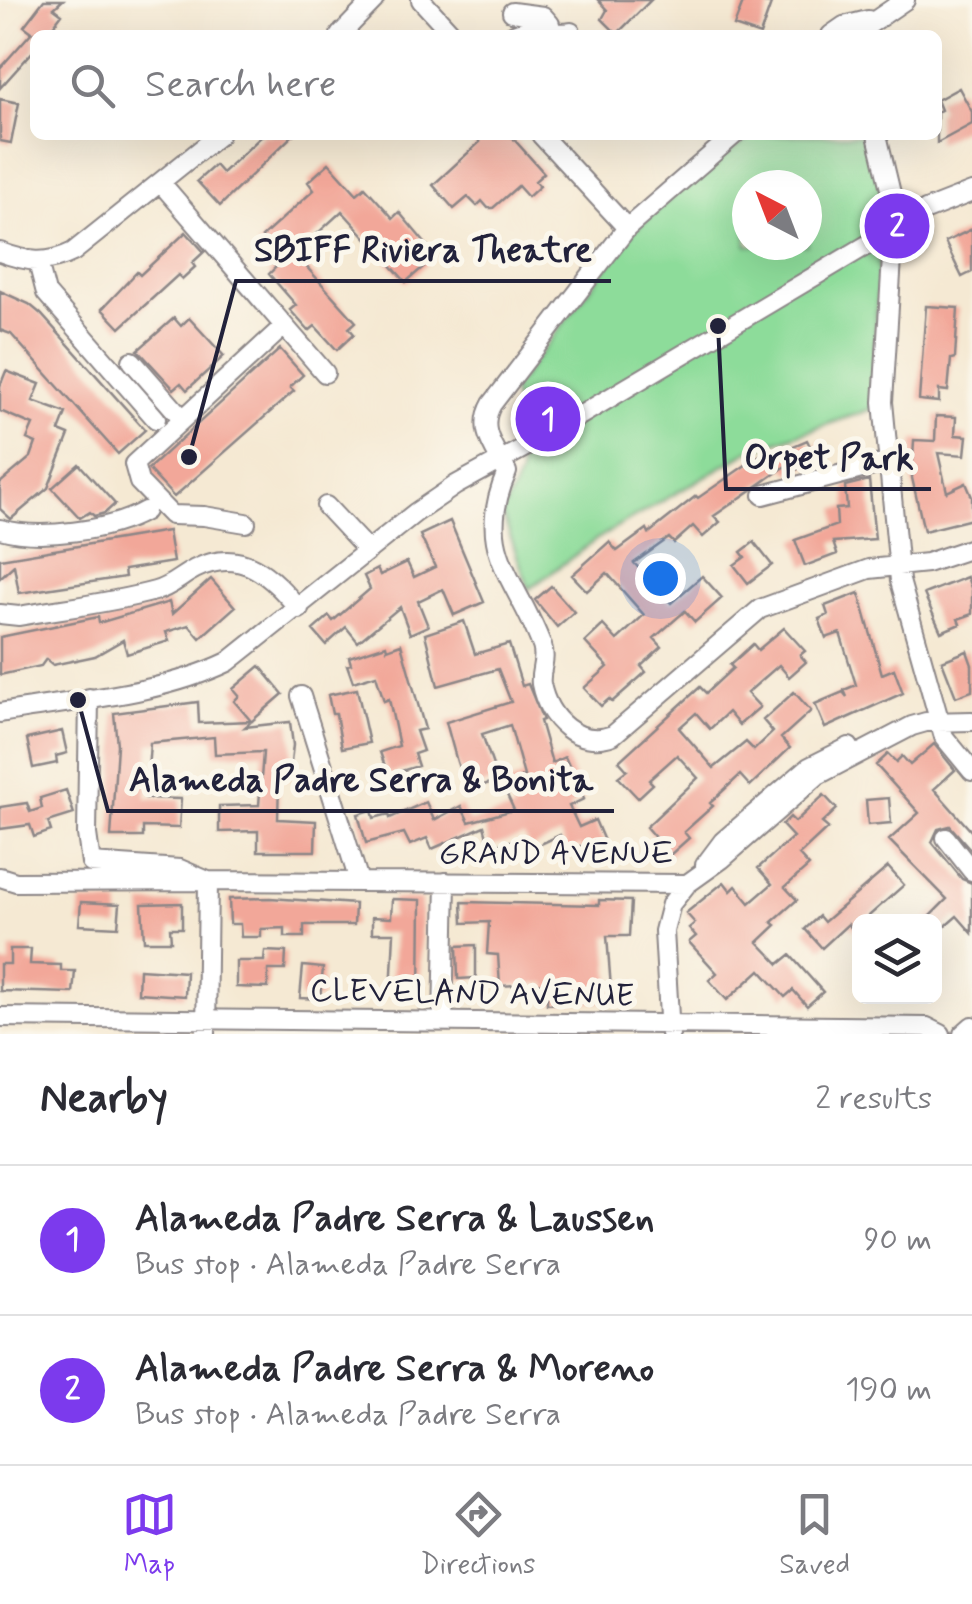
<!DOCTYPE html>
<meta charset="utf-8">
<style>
:root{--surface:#fff;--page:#f7f7f7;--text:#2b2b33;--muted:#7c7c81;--line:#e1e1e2;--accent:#7c3aed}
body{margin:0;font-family:Mynerve,sans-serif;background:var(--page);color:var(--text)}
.controls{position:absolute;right:30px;bottom:30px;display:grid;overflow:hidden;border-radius:15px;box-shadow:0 10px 40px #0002}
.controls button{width:90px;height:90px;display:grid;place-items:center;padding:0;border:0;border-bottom:2px solid var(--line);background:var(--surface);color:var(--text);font:50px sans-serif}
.compass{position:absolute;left:732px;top:170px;width:90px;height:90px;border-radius:50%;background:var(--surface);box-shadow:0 10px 40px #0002;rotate:318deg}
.you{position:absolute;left:660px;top:578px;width:35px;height:35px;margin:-25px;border:8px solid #fff;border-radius:50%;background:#1a73e8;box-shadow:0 0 0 15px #1a73e833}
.badge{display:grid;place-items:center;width:65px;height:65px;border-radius:50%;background:var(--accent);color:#fff;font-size:32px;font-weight:700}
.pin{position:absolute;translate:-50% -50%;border:5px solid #fff;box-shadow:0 2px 10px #0006}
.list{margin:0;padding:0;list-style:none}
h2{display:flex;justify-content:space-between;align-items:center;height:130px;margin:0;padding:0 40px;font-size:42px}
h2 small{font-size:32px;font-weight:400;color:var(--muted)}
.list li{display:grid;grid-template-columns:65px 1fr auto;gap:30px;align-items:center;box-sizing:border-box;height:150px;padding:0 40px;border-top:2px solid var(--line)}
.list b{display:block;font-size:38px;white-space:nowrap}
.list p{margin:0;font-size:32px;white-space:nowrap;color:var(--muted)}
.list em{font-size:32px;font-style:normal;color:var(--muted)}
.icon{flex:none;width:55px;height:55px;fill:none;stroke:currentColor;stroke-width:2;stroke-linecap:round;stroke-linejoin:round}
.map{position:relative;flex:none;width:972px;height:1034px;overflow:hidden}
.search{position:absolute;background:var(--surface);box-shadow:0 10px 40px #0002;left:30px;right:30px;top:30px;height:110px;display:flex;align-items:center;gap:25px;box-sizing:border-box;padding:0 35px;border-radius:15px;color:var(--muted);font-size:38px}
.sheet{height:430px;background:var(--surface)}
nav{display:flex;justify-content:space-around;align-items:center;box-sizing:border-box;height:140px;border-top:2px solid var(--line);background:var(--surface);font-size:28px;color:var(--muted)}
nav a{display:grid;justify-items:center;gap:5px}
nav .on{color:var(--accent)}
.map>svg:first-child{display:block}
.green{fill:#8ddc9a;stroke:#587f6a;stroke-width:2.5;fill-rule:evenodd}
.building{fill:#f2a799}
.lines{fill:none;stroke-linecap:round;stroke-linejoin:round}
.minor-casing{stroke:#8c8687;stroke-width:22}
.minor{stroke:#fff;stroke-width:18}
.labels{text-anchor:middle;stroke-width:10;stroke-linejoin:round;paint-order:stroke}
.street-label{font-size:32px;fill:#22223b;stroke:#fbf7ec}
.leader{fill:none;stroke:#22223b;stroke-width:4}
.callout-dot{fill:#22223b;stroke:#fbf7ec;stroke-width:4}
.callout-label{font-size:35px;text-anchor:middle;font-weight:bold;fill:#22223b;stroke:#fbf7ec;stroke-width:10;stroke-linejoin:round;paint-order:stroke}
</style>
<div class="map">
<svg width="972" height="1034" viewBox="0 0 972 1034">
<rect width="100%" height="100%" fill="#fbf7ec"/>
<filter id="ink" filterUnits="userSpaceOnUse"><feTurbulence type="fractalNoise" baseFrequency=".01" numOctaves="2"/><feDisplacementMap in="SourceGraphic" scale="20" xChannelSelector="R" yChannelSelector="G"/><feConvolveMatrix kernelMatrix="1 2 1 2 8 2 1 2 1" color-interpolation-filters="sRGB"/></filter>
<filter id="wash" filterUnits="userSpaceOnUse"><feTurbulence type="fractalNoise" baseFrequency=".0048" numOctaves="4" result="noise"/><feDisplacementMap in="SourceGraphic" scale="40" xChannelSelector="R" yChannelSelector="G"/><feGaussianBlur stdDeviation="2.25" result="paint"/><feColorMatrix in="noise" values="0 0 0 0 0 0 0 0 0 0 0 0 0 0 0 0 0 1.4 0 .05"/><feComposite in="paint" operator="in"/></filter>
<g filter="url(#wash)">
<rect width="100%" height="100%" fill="#f5e9d3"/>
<path class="green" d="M755,135H867L882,191L872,409L749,451L597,539L529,589L502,514L520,474L519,424L512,391L635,229L704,169ZM747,185H807V245H747Z"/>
<g id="blocks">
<path class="building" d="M44,0H63L54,8L62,14L46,35L35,34V49L0,88V68L32,32L24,26Z
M598,0H651L617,34L602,19L607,10Z
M744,0L771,4L760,35L734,26Z
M959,88L972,112V124L937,143V112L941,110L937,100Z
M0,99L19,103L11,143L0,141Z
M263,135H293L220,206L197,181L215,165L222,173Z
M474,135H510L544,173L535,181L540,186L528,197L518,186L493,208H488L482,201L477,206L468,197L454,209L433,185L480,142Z
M329,163L357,194L365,187L393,218L399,212L436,256L406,282L342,211L295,254L356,322L349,328L354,334L337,350L315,326L309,331L290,310L296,305L269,274L276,267L257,246L264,239L262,237L314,190L308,182Z
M972,229V272L962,277L945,242Z
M186,232L204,252L192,263L195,267L182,279L178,275L120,328L102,309L137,272L140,275Z
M0,291L29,304L41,314L145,430L118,454L11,334L0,330Z
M926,306L958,308L955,358L951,359L948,391L939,390V402L919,400Z
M174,318L181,326L189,318L224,356L187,390L181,383L174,389L138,350Z
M280,349L303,375L290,387L294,391L174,497L148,469Z
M6,371L40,384L33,401L66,413L59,431L69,435L48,488L11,519L0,509V483L31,457L36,443L27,439L33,425L0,411V386Z
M936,416L956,417L955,435L967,436L965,455L938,453L947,492L966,483L972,497V519L924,531L912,478L914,440L935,441Z
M807,440L811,448L821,443L827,456L789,473L786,466L714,516L720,522L703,537L693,526L674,543L669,538L634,563L671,603L702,576L722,598L695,622L685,611L654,638L662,647L641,666L646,672L612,702L609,699L601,706L584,688L608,667L585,642L603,625L617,640L644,615L607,573L587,591L572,575L609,542L617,551L647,529L649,533L696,496L698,498L763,453L766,458Z
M79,464L115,504L105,513L94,516L90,512L80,518L52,488Z
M869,480L875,539L833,542L837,554L805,566L795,540L837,525L836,509L847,508L845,486Z
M450,521L484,602L454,615L443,589L418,601L428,626L410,634L400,607L358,642L346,627L326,645L313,630L329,616L333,621L370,589L364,576L377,569L380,575L407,562L414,577L435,567L420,535Z
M168,531L173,562L124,570L125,577L19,593L14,565L0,578V559Z
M754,542L772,565L748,583L734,565L745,557L741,552Z
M967,577L972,590V614L958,619L960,624L941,632L924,594Z
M211,579L235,607L200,638L189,625L166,632L169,641L127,654L123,640L95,656L53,665L46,659L41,666L0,675V637L98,617L99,623L169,602L172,614Z
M551,586L574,612L557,627L535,600Z
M859,593L882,674L894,669L903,693L825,728L815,704L843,692L847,697L844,690L856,685L840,633L826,638L819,619L828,615L825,606Z
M464,621L475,654L509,644L522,686L528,684L543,720L540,721L552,763L565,757L584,799L569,806L579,827L595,820L607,848L586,857L580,846L568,851L560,835L530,849L524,837L490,847L484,826L432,849L427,838L410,845L404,833L366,843L358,814L372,810L374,818L389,814L390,818L426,802L434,820L461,806L469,822L514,810L503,786L524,776L510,725L482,734L498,780L467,791L457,762L446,722L511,702L498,669L438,686L425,634Z
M784,628L805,651L800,655L806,662L789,677L779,665L747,693L760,707L739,725L728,712L710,729L696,713L679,728L714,768L746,742L754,750L773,732L763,720L794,692L811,711L781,738L790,748L750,786L740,775L710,803L713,806L684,832L689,838L670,855L646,827L698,778L677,755L649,780L653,784L638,798L618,777L627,770L619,761L700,687L706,693L733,668L730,665L753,644L758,650Z
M401,644L425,729L416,731L423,751L414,754L418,766L388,775L380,752L399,746L389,699L384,701L376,675L353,682L347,665L351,664L349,657L386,645L387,649Z
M967,651L972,665V691L956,697L942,661Z
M260,666L283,694L245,727L290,722L293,745L289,780L279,779L278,819L316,821L315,851H258V831L219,832V806L259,805L263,752L215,754L214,737L150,743L146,798L181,799L179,828L143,827V837H111L117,745L114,713L198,702L199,723L251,721L234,701L239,696L233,689Z
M357,689L369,743L342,748L336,714H332L328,695Z
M62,731L67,753L56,756L57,763L33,768L27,739Z
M934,744L955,770L934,789L972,832V851L950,826L938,829L932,842L962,879L972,883V933L957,916L934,936V922H924L947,899L889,840L919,813L876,765L888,754L896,762L902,756L910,765Z
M66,790L74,814L48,822L51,831L34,837L30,825L0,829V807L27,803L30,812L42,808L40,798Z
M824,795L837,809L822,823L828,828L799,855L809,866L785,887L797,900L772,922L776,925L758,942L779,964L790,955L823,992L807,1006L793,990L785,997L760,970L727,1000L709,980L717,973L689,942L696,936L689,928L695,923L686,913L724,882L731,891L736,886L750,903L772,884L758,868L793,837L782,825L790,817L795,822Z
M889,798L891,823L868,825L866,800Z
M888,867L904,885L853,930L848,924L822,948L805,929L819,916L824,922Z
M270,898L355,904L354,925H304V937H285V928L261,929V937H241L240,924H230L229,899Z
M392,899L421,900L420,994L391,993L394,933H372V917L391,918Z
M599,900L631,901L629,936H607L612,1001L547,1004V983L500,986L498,955L487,954L489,922L463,923L462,902L599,905Z
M81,902L120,904L118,927L79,925Z
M182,903V928H170L171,941H144L142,904Z
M476,945V978L458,979L457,946Z
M10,949H31L30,964L61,965V971H75L73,993L0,991V964H10Z
M265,951L286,952L285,970H268V988L236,987V961H264Z
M303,966L323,968L320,999L300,998Z
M139,969L186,972L185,996L138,993Z"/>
</g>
</g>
<g filter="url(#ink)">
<use href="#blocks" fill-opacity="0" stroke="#8c8687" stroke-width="2.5"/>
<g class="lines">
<g class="minor-casing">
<path id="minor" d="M421,0L453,35
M512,12L543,16L550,24L551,35
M340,35L374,0
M512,35C530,25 550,36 571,32
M831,35L844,26L868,20
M854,35L905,0
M541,135L627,228
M734,135L627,228L492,404C477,430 495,448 507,472C473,550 516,576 542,646C547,660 539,671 541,684C548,719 578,748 613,735L760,609L869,569L927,563L972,548
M877,135L895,210L883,402L900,581L944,737L972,771
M161,183L325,373
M0,252C27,262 47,265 73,252L219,135
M38,262L46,293L156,419
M132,361L182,418
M763,495L888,462
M326,506L368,551
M246,523L204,516L171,515L139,482L134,464L284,326
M0,529C39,540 110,531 145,511
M0,614L19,616C64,608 111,603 155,591C171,587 181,576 195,569C242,546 271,576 299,609
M301,696L359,881
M89,698L87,834L91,863L180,869L208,881L687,884L722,859L818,775L912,726L926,722L972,721
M0,713C75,700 159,695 228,662L415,513L456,485L549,434L926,210L972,192
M946,838L972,871
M705,865L723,841L809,767L849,747
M0,877L16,882L208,881L206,1034
M0,1017L927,1027L941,1034
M443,1021L446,882
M670,1034L664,931L671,904L687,884
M963,1034L972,1026"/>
</g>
<use href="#minor" class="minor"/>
</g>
</g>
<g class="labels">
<g class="street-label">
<text x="556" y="863">GRAND AVENUE</text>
<text transform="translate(472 992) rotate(1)" y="11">CLEVELAND AVENUE</text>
</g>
</g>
<path class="leader" d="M189 457L236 281H611M718 326L726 489H931M78 700L108 811H614"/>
<g class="callout-dot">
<circle cx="189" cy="457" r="10"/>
<circle cx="718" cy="326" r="10"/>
<circle cx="78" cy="700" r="10"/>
</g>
<g class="callout-label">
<text x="423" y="261">SBIFF Riviera Theatre</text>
<text x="829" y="469">Orpet Park</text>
<text x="361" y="791">Alameda Padre Serra &amp; Bonita</text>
</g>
</svg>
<div class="controls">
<button><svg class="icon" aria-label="layers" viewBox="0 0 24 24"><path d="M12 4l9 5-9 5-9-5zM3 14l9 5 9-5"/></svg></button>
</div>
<svg class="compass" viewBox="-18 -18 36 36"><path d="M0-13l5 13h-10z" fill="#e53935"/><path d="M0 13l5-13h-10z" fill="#7c7c81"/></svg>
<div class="you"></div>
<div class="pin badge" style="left:548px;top:419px">1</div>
<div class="pin badge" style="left:897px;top:226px">2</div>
<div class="search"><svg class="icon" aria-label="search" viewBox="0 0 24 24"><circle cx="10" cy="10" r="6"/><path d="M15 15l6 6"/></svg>Search here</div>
</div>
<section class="sheet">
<h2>Nearby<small>2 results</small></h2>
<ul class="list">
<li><span class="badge">1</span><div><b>Alameda Padre Serra &amp; Laussen</b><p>Bus stop · Alameda Padre Serra</p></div><em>90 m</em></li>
<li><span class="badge">2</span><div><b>Alameda Padre Serra &amp; Moreno</b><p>Bus stop · Alameda Padre Serra</p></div><em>190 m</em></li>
</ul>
</section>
<nav>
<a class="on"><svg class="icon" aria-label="map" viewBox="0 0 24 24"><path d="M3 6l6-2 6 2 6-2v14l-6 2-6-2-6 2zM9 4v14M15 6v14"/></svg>Map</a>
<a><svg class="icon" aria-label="directions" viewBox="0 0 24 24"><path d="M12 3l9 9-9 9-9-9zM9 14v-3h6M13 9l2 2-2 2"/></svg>Directions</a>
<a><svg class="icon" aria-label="saved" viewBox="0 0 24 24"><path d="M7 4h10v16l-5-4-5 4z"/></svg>Saved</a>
</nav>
